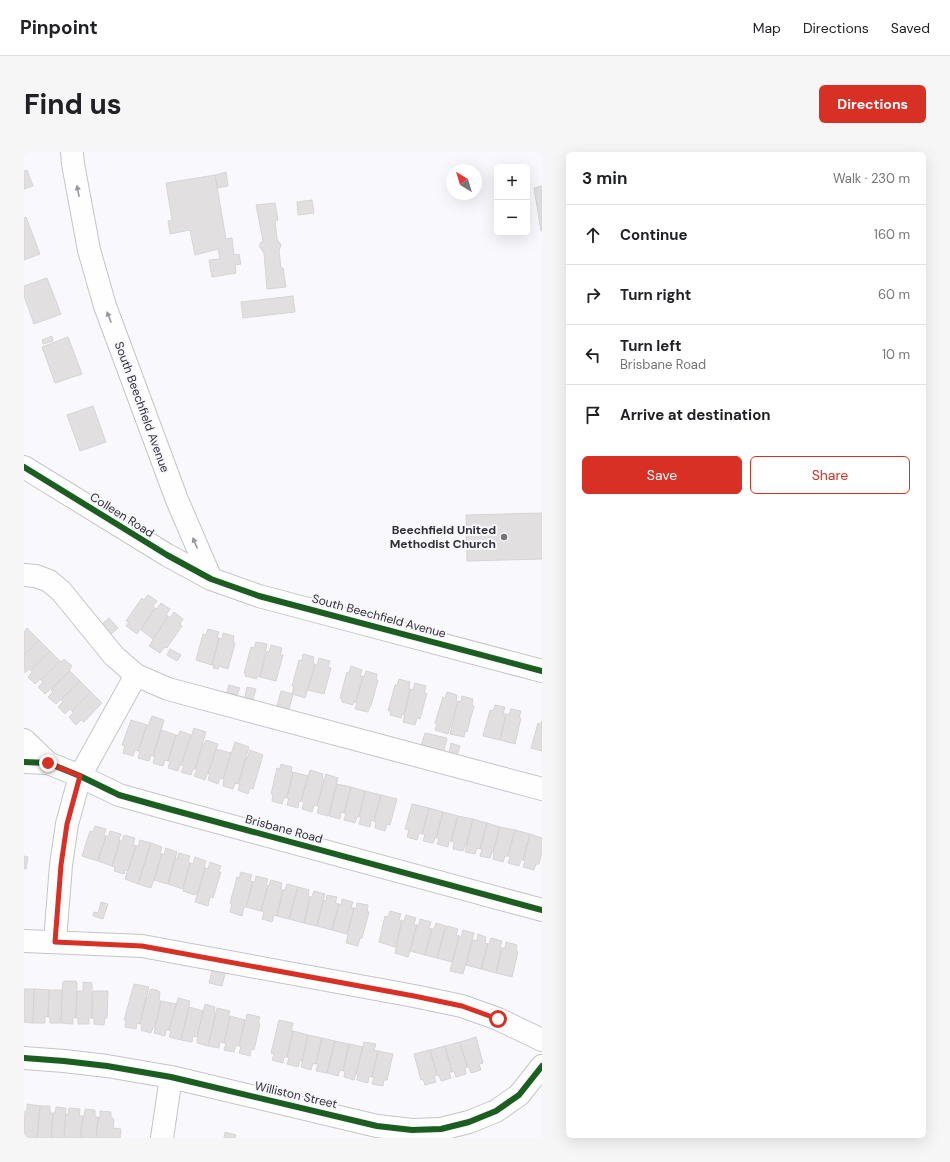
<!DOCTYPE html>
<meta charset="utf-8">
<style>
:root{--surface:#fff;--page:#f6f6f6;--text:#202124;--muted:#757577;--line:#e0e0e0;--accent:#d93025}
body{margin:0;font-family:"DM Sans",sans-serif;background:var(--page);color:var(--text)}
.controls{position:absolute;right:12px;top:12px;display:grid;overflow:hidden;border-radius:6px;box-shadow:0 4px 16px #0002}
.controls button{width:36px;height:36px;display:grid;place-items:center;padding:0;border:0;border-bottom:1px solid var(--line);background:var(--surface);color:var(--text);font:20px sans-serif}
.compass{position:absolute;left:422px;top:12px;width:36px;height:36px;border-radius:50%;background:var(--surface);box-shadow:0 4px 16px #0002;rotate:322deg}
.stop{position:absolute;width:12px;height:12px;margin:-9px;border:3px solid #d93025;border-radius:50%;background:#fff}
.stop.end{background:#d93025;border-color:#fff;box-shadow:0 1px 4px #0008}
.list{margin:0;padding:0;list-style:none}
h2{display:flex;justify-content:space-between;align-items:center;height:52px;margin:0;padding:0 16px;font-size:17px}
h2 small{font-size:13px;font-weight:400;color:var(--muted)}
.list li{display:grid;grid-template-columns:26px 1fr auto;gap:12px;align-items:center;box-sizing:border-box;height:60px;padding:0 16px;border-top:1px solid var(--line)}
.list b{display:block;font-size:15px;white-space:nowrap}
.list p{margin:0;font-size:13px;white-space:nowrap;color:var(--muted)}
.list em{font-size:13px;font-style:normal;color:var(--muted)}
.actions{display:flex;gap:8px;padding:12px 16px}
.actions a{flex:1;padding:9px 0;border:1px solid var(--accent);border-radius:6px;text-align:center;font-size:14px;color:var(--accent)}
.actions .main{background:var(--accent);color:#fff}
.icon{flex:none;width:22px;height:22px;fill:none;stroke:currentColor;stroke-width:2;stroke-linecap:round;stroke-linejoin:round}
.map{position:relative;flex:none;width:518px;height:986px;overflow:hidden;border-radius:6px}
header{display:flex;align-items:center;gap:24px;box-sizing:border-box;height:56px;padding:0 20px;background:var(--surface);border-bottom:1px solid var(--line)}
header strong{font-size:19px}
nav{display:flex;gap:22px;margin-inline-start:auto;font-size:14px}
.intro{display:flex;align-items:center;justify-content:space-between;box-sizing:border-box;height:96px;padding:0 24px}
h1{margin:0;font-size:28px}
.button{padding:10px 18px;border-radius:6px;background:var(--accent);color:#fff;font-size:14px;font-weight:700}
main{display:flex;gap:24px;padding:0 24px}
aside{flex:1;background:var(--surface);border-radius:6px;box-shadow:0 4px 16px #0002}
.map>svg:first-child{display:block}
.building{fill:#e2dfe0;stroke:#d8d4d6}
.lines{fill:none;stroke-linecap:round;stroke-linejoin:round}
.minor-casing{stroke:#c5c4c8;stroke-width:24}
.minor{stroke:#fefeff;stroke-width:22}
.cycleway-casing{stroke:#f8f7fd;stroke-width:8}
.cycleway{stroke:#1b5e20;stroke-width:6}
.oneway{fill:#97969a}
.route{stroke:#d93025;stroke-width:5}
.poi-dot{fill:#76757a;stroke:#f8f7fd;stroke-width:1.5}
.labels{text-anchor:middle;stroke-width:4;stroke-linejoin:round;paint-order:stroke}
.street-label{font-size:12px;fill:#302f34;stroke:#f8f7fd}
.poi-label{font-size:12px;font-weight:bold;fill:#302f34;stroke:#f8f7fd;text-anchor:end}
</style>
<header>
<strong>Pinpoint</strong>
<nav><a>Map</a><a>Directions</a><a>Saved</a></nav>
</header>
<div class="intro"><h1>Find us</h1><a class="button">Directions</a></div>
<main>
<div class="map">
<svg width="518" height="986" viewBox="0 0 518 986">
<rect width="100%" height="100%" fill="#f9f8fc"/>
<path class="building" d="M3,18L9,34L0,37V19Z
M202,20L204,34L193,36L191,23Z
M191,23L202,87L208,86L210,103L215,102L217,112L211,113L212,121L188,125L185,108L196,107L194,97L171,103L166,78L146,82L144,69L148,68L142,31Z
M518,34V79H517L510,36Z
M288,48L290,61L274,63L273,50Z
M251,51L254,68L251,69L253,87L257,93L255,99L257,116H259L262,135L243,137L240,101L236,95V91L239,89L232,53Z
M2,65L16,102L0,108V66Z
M23,126L37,162L10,172L0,144V134Z
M269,144L271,160L219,166L217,150Z
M28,184L29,189L19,192L18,188Z
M44,185L58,222L31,231L18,195Z
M69,254L82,290L56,299L43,263Z
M518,361V407L443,409L442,363Z
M124,443L133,449L129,454L131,456L113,482L102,474L105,470L102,469L118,446L120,448Z
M137,451L146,457L142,463L144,464L129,487L117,478L131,456L133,457Z
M150,460L159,467L156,472L158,474L143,496L141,495L136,501L125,494L144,464L146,466Z
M85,466L94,476L86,483L77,473Z
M3,476L15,488L0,503V480Z
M184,477L195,480L193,486H195L188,513L172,508L179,482L182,483Z
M199,481L210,484L209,490L211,491L204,517L195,514L194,517L189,516L190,513H188L195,486L198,487Z
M15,488L26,499L7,518L5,517L1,521L0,503Z
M232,490L243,492L236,525L233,524V527L221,524L222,521H220L227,495L230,496Z
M247,493L258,496L256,503H259L252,529L236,525L243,499L245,500Z
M146,497L157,503L153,509L143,503Z
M26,499L36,509L17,528L16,527L11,532L4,525L8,520L7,518Z
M279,502L290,505L289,511L291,512L281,546L268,542L270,534H268L275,508L278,509Z
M295,506L306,509L304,515L307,516L300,542L284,538L291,512L293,513Z
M40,507L48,514L45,518L46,519L21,542L14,535L19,530L17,528L36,509L37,510Z
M327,514L338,518L336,524H339L332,550H330L329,553L318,550V546H316L323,520L325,521Z
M46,519L56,529L32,552L24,545L29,540L27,538Z
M342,519L353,522L352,528H354L347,554H346L344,560L331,557L333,550H332L339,524L340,525Z
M375,527L386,530L385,537H386L380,563L378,562L377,566L366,563L367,559H364L371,533H373Z
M56,529L67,540L48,559L46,557L41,562L34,555L39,550L37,548Z
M391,531L402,534L400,541H403L396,567L393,566L391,573L379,570L386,537L389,538Z
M205,533L216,536L213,543L203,540Z
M223,535L232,537L228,551L220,549Z
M257,539L269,542L265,557L253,554Z
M67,540L78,551L60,570L57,568L52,573L45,565L50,560L48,559Z
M423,540L433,543L432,549H434L424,582L411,578L413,572L411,571L419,545L421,546Z
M438,544L449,547L448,553L450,554L443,580L441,579L440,585L426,582L434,549L437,550Z
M471,553L481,555L479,562H482L476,588L459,584L466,558L469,559Z
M487,557L497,559L495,566H497L491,592L476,588L482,562L485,563Z
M128,564L140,568L129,604L127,603L125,609L114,606L116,599H114L123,573L124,574Z
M107,568L123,573L114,599L111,598L109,604L99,601L101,594L98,593Z
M518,569V599L507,596L514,571L517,572Z
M170,576L182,580L171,617H169L167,623L157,620L160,614L157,613Z
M137,578L152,583L144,609L141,608L139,614L129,611L131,604H129Z
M156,579L167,583L157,613H156L154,619L144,616L146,609H144L152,583L154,584Z
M401,581L423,586L419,602L396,597Z
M182,588L194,592L181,628L170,624L173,618L171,617L179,592H180Z
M211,590L225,595L214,632L211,631L209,637L199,634L200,627H199Z
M427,591L436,594L432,607L424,605Z
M192,597L207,601L199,627L196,626L194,632L184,628L186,622H184Z
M226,598L239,603L229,637L226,636L224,642L214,638L216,632H214L222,606L223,607Z
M257,612L268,615L267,620H269L263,646L260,645L258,652L248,649L249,642H247L253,616L256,617Z
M286,618L299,622L298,628H300L293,654L290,653L288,660L278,657L280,650L277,649Z
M269,620L284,624L277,649H275L274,656L263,653L265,646H263Z
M302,622L314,626L304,664L293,661L295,654H293Z
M313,632L327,635L320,661L317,660L316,667L305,664Z
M327,635L341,639L335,665L333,664L331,671L320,668L322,661H320Z
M341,639L357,643L350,669L347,668L346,675L335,672L337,665H335Z
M357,643L373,647L366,673L363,672L361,679L351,676L352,670L350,669Z
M388,652L405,656L398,682L395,681L393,688L383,685L385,678L381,677Z
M405,656L419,660L412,686L411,685L409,691L399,689L401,682H398Z
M419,660L434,664L427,689H425L424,695L413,692L415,686H412Z
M434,664L449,667L442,693H441L439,699L429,697L430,690L427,689Z
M449,667L463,671L456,697L453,696L451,702L441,700Z
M463,671L476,675L469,700H468L466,706L456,704L458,697H456Z
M71,674L82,677L80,683L82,684L74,709L58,704L66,679L69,680Z
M476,675L491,678L484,704H481L479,710L469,707L470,701L469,700Z
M491,678L506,682L499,708H497L495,714L484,711L486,705L484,704Z
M86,679L97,682L95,688L96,689L88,714L74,709L82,684L84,685Z
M506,682L518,686V699L515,712H512L510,718L499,715L501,709L499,708Z
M100,683L111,686L109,693L112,694L104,719L101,718L100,722L90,719L91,715L88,714L96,689H98Z
M116,688L127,691L114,732L101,727L112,694H114Z
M127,691L138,695L136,701L138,702L127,736L114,732Z
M142,696L153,700L144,732L130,728L138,702L140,703Z
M155,701L166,704L164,710L166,711L159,737L144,732L151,706L153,707Z
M0,704L4,705L2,717H0Z
M171,705L182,709L180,715L181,716L174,741H172L171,743L159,739L160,737H159L166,711L169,712Z
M186,710L197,714L194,720H197L189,746L186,745L184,754L171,750L181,716L184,717Z
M217,720L228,723L226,729L229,730L222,755H220L218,764L206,760L208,752L206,751L213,725L215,726Z
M232,724L244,727L242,733L244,734L237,759L222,755L229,730H231Z
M247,728L258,731L257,737L259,738L253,764L250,763L248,770L238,767L240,760L237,759L244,734H245Z
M263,732L274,735L265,767L253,764L259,738H261Z
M274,735L285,738L284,744L286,745L280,771L265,767Z
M290,739L301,742L293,774L280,771L286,745H288Z
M303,743L313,745L311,751L315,752L308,778L293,774L299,748L302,749Z
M318,747L329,750L327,756H330L323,782L308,778L315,752L317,753Z
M77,750L84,752L79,767L69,764L70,760L74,761Z
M333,751L344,753L343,760H345L338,786H336L334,794L322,791L324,783L323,782L330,756L332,757Z
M366,759L377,762L375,768L378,769L371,795L355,790L361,764L364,765Z
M382,763L392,766L390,772L393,773L384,805L371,801L378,769H380Z
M396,767L407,770L405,776L408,777L401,803L386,799L393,773H395Z
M412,771L422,774L413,806L401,803L408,777H410Z
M423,774L434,777L432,783L435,784L428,810L413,806L420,780H422Z
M439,778L450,781L439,822L426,819L435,784L437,785Z
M454,782L462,785L461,791L464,792L457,817L442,813L449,788L453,789Z
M467,786L478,789L476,795L478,796L472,821L457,817L464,792H465Z
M482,790L493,793L492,799L494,800L488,825L472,821L478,796H481Z
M189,815L202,818L198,834L185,831Z
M41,829H52L53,831L52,866L49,865V872L37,871L38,838L39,830Z
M59,830L68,831V866H65V872H54V866H52L53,839H59Z
M110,832L125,835L116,872L113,871L112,877L101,875L102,868H100Z
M0,837H10L9,871L0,870Z
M10,837L25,838L24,865L21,864V871H9Z
M128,837L135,839L136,841L135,848L137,849L131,875H129L127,881L117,878L118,872H116L122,845L124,846L126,838Z
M25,838H38L37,871H26V865H24Z
M69,839H84L83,866H81L80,873L70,872V866H68Z
M154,846L166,849L157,888L145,885L147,879L145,878Z
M137,849L152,852L145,878H142L141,884L130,881Z
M181,852L191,855L190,861L192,862L184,894L173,891L174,885H173Z
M165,855L179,859L173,885L169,884L168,890L157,888Z
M193,856L206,859L204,864H206L200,891L196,890L195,896L184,894Z
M223,862L236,865L234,871L236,872L230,898L227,897L226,904L215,901L217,895L215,894L221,868L222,869Z
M206,864L221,868L215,894L212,893L210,900L200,898L202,891H200Z
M255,868L269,871L267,879H269L263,905H260L259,911L248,908L250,902L247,901Z
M269,879L284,883L278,909L276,908L274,915L263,912L265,906L263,905Z
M284,883L298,886L292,912L289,911L287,918L277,915Z
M452,885L459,911L455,912L457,918L447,921L445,915H443L436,890Z
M298,886L311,889L303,921L292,919L294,912H292Z
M311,889L325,892L319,919L316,918L314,924L303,921Z
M340,890L352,892L350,898L354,899L348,925L345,924L344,931L333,928L334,922H332Z
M436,890L443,915L441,916L442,922L432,925L430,919L428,920L421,894Z
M325,892L339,895L330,928L320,925L321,919H319Z
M421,894L428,920H425L427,926L417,929L415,923H413L406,898Z
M406,898L413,923L410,924L412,930L401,933L399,927L397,928L390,902Z
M354,899L369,902L363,928H360L359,934L348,932L350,925H348Z
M3,952L16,954L13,986H0L1,959H3Z
M16,954H26V961H29L27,986H13Z
M32,955L42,956L40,986H27L29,961H31Z
M45,956L56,957L55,964H59L56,986H40L42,962L44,963Z
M61,957L71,958V965H74L72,986H56L59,964H60Z
M76,959L87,960V966L90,967L89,976L97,977L96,986H72L74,965L76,966Z
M201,980L212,983L211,986H200Z"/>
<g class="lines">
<g class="minor-casing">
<path id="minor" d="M48,0L49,12L65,98L81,154L153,348L187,427
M0,315L143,403L187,427L235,444L518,519
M0,423L12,424L25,429L37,439L90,504L112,523L144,537L518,637
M0,588L24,611
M0,610L24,611L56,624L95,643L145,657L518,758
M0,789L118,794L390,844L438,854L474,867L518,888
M31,789L37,713L43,672L56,624L112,523
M0,906L40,909L83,914L147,925L353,974L388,978L417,977L445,970L472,959L495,943L518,914
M138,986L147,925"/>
</g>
<use href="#minor" class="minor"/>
<g class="cycleway-casing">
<path id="cycleway" d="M0,315L143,403L187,427L235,444L518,519
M0,610L24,611L56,624L95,643L145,657L518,758
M0,906L40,909L83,914L147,925L353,974L388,978L417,977L445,970L472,959L495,943L518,914"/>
</g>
<use href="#cycleway" class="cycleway"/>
</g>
<defs><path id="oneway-solid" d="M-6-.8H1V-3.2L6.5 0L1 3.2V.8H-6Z"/></defs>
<g class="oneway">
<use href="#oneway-solid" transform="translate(54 39) rotate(-101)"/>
<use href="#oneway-solid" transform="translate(85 165) rotate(-111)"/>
<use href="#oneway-solid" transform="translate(171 391) rotate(-113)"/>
</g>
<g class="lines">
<path class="route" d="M24,611L56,624L43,672L37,713L31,790L118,794L390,844L438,854L474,867"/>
</g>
<circle class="poi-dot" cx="480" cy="385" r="4"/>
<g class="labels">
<g class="street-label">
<text transform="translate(118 255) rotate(70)" y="4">South Beechfield Avenue</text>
<text transform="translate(98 363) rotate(32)" y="4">Colleen Road</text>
<text transform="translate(355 464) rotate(15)" y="4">South Beechfield Avenue</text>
<text transform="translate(260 677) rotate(15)" y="4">Brisbane Road</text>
<text transform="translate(272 943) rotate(13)" y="4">Williston Street</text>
</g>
<g class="poi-label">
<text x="472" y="382">Beechfield United<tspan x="472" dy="14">Methodist Church</tspan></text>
</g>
</g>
</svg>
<div class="controls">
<button>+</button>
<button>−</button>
</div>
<svg class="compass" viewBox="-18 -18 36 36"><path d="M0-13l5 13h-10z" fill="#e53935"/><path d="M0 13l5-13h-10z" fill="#757577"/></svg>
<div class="stop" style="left:474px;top:867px"></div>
<div class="stop end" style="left:24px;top:611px"></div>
</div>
<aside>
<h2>3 min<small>Walk · 230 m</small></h2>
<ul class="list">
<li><svg class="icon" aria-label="ahead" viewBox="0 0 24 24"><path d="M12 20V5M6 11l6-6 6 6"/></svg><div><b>Continue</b></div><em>160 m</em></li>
<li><svg class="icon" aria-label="right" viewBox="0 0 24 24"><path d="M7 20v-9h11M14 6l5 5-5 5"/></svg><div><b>Turn right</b></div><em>60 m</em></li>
<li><svg class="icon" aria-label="left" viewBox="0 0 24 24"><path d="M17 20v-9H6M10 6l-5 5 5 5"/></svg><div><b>Turn left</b><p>Brisbane Road</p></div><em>10 m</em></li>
<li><svg class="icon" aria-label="arrive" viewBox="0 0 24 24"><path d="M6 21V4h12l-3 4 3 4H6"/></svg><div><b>Arrive at destination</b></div></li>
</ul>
<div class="actions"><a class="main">Save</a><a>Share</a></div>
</aside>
</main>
